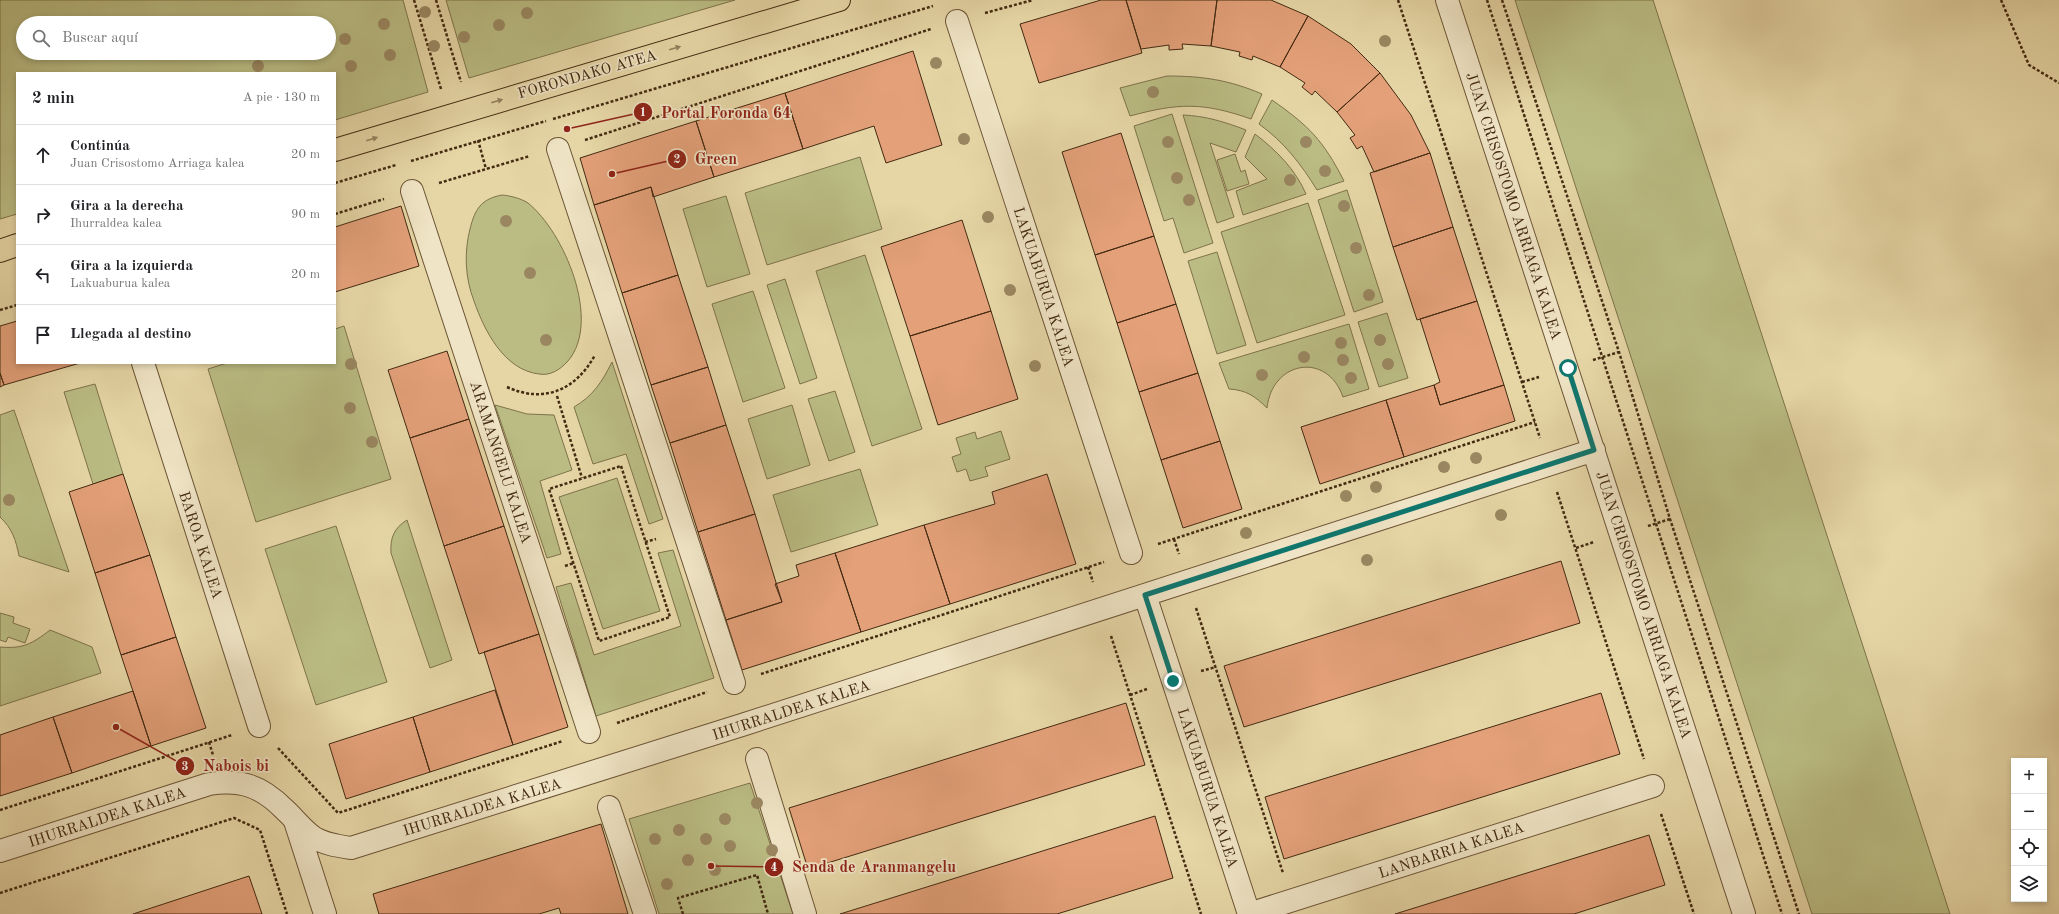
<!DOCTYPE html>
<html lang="es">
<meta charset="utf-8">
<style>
:root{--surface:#fff;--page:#f2f2f2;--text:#202124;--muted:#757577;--line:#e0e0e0}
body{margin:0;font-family:"Old Standard TT",serif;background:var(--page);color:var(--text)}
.controls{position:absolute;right:12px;bottom:12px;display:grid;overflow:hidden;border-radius:0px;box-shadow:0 2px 6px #0003}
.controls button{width:36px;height:36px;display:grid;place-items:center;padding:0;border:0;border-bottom:1px solid var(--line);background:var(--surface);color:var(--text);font:20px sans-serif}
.stop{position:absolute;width:12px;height:12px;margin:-9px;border:3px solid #0f766e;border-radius:50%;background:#fff}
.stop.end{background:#0f766e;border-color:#fff;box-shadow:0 1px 4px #0008}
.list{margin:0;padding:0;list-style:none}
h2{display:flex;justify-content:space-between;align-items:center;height:52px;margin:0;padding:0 16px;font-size:17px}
h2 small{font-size:13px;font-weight:400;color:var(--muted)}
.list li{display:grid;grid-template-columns:26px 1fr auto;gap:12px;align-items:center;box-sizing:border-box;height:60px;padding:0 16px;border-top:1px solid var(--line)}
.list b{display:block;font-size:15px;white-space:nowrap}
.list p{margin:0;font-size:13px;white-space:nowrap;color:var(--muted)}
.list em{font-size:13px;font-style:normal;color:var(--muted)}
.icon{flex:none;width:22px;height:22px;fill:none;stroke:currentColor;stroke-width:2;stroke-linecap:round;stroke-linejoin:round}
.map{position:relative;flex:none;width:2059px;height:914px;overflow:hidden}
.search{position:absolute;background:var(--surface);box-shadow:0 2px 6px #0003;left:16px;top:16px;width:320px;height:44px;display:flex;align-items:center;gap:10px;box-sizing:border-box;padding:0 14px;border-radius:22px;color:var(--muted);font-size:15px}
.panel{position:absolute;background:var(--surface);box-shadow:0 2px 6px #0003;left:16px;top:72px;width:320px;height:292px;border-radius:0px}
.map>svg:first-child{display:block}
.green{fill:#babc83;stroke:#7e734a;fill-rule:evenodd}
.building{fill:#e3a079;stroke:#432a11}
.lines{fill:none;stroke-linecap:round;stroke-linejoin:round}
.street-casing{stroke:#6c5536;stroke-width:24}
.primary-casing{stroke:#432a11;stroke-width:24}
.path{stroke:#432a11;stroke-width:2.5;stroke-dasharray:3 2;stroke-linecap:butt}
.street{stroke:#efe4c5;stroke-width:22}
.primary{stroke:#e6d6a6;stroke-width:22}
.tree{fill:#9a8761}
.oneway{fill:#94805c}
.route{stroke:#0f766e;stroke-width:5}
.labels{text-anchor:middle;stroke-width:3.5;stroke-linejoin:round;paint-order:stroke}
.street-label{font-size:15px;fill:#432a11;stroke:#efe4c5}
.leader{fill:none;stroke:#8f2418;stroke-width:1.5}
.callout-dot{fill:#8f2418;stroke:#efe4c5;stroke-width:1.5}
.mark-label{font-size:12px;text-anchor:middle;font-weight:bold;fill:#fff}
.callout-label{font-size:16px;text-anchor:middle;font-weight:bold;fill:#8f2418;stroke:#efe4c5;stroke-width:3.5;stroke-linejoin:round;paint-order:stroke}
</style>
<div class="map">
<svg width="2059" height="914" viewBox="0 0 2059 914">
<rect width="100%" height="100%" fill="#e6d6a6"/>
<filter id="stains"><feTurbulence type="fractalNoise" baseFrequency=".005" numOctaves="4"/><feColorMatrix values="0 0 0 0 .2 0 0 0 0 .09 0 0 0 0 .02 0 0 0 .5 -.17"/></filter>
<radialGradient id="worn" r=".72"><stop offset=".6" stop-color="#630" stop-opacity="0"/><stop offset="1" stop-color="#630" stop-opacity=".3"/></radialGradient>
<path class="green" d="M0,0H403L428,92L335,120V73H17V214L0,219ZM23,23H329V53H23Z
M446,0H735L469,78Z
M1515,0H1653L1950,914H1812Z
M1167,76C1203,76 1229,80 1262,94L1251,119C1203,102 1178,103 1130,116L1120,88Z
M1272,100C1309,126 1323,140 1344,181L1317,190C1301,164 1284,142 1259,124Z
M1172,114L1213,243L1184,253L1173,218L1164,221L1134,126Z
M1183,115C1206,116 1225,122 1246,130L1236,152L1210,143L1234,217L1217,223Z
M1255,134C1277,151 1295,169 1306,194L1243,215L1236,191L1267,179L1245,157Z
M1235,154L1241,172L1245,170L1249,184L1227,191L1217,160Z
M860,157L882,229L767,265L745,193Z
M1347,190L1383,302L1354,312L1318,200Z
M502,195C511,196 520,198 528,203C564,232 602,321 568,361C560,370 550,376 539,374C504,370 484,330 474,301C465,278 464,252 470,229C475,209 481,199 502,195Z
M726,196L750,274L707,287L683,209Z
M1308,203L1345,315L1257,343L1221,232Z
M1217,252L1246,345L1217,354L1188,261Z
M865,255L922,429L872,446L816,271Z
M785,279L817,378L800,384L767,285Z
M753,291L785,388L743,402L712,304Z
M1387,313L1408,378L1379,387L1358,322Z
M1349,324L1369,389L1343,397C1327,351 1272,361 1267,408C1255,396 1246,390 1229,389L1219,363Z
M344,326L391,479L256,522L208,369L227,363H335V329Z
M612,362L663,519L649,524L626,454L593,464L574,407C593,396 602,382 612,362Z
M95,384L123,474L93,484L64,392Z
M835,391L855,452L829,461L808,399Z
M495,405L527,414L554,415L572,470L540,481L561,554L547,558Z
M792,405L810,465L767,479L748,419Z
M14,410L69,572L19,556C16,540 12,528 0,517V415Z
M1001,431L1010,459L985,467L988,476L970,481L966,469L957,472L952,457L961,454L956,438L975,432L977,439Z
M860,469L878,525L791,552L773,495Z
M617,478L660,611L603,629L559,497Z
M407,520L452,660L430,668L391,553C390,538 394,528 407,520Z
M336,526L387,682L316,705L265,549Z
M673,550L714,678L596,716L556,587L571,583L594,655L681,626L658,553Z
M0,613L14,617L13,623L30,629L25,643L8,637L6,642L0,640Z
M50,630L92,647L101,673L0,706V647C23,649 32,644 50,630Z
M750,783L793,914H659L629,819Z"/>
<path class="building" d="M1101,0H1126L1142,53L1039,83L1020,24Z
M1126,0H1217L1211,46L1182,44L1183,49L1169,50V45L1141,49Z
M1217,0H1271L1308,16L1280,67L1253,56L1252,60L1239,56L1240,52L1211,46Z
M1308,16L1351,44L1380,73L1337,112L1315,91L1312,95L1302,87L1305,83L1280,67Z
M913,51L942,145L886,163L874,126L803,149L785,93Z
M1380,73L1411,115L1430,153L1374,172L1362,146L1357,149L1350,138L1355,135L1337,112Z
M785,93L803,149L714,177L696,121Z
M696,121L714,177L653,197L651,187L594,205L580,158Z
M1121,133L1154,236L1095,255L1062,152Z
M1430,153L1453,227L1393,247L1370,173Z
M651,187L678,275L622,293L594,205Z
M401,206L419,266L335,292V227Z
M962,220L991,311L910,336L881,247Z
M1453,227L1477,301L1417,320L1393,247Z
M1154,236L1176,304L1117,323L1095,255Z
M678,275L708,367L651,385L622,293Z
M1477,301L1504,385L1440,405L1434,385L1440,382L1420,319Z
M1176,304L1198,373L1139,392L1117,323Z
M991,311L1018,399L938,425L910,336Z
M17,321V363H80L4,385L0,373V326Z
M447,351L469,419L410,438L388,370Z
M708,367L726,425L670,443L651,385Z
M0,373L4,385L0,387Z
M1198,373L1220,441L1161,460L1139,392Z
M1434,385L1440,405L1504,385L1515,421L1404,457L1386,400Z
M1386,400L1404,457L1320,484L1301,427Z
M469,419L504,526L444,546L410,438Z
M726,425L755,514L698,532L670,443Z
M1220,441L1242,509L1183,528L1161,460Z
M123,474L150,555L95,573L69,492Z
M1047,474L1076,564L950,604L924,525L995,504L992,492Z
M755,514L782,602L726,620L698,532Z
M924,525L950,604L861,632L835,553Z
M504,526L539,634L479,654L444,546Z
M835,553L861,632L742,670L726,620L782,602L775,584L799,576L796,565Z
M150,555L176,637L121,655L95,573Z
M1561,561L1580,623L1244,727L1224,666Z
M539,634L568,727L513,745L484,652Z
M176,637L206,728L151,746L121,655Z
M495,690L513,745L430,772L413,717Z
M133,691L151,746L72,773L53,717Z
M1601,693L1620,754L1284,859L1265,797Z
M1126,703L1145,765L808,869L789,808Z
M53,717L72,773L0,796V735Z
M413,717L430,772L346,799L329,744Z
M1155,816L1173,878L1057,914H840Z
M601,824L628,914H561L559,908L539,914H379L373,894Z
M1649,835L1665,885L1574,914H1395Z
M249,876L262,914H133Z"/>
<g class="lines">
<g class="street-casing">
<path id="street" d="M1447,0L1744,914
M957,21L1131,553
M558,149L734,683
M412,191L589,732
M143,363L259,726
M1145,595L1249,914
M757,759L805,914
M609,807L645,914
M295,821L325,914
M0,851L209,784C241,779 261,786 284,809C294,818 302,829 313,837C324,844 338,846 351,848L745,724L1594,450
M1249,914L1653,786"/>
</g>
<g class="primary-casing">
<path id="primary" d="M335,150L839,0
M0,251L17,245"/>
</g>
<path class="path" d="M414,0L441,89
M436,0L461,82
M1398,0L1540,438
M1487,0L1782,914
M1502,0L1619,352L1670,519L1799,914
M2001,0L2029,65L2059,83
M985,13L1033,0
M553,119L933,6
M478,140L486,169
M585,140L931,29
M411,161L546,121
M335,183L396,165
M439,183L530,156
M335,214L384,199
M0,310L17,305
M1593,360L1619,352
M1522,382L1539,377
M507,387C544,404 576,390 595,355
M557,396L582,478
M621,466L670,617L599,641L549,489Z
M1557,492L1644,759
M1648,526L1670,519
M1174,539L1179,554
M645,542L656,539
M1158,544L1535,422
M1576,548L1594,542
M565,566L574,563
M1088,567L1093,582
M1196,608L1283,873
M1111,636L1201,914
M1201,671L1216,667
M761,674L1104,562
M1130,695L1147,689
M617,723L707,692
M209,742L213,755
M278,748L338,813L563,741
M0,810L232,735
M1661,814L1694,914
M0,893L234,818L260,830L287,914
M683,914L678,898L757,875L768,914"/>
<use href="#street" class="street"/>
<use href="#primary" class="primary"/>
</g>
<g class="tree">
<circle cx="425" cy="12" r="6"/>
<circle cx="527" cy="13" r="6"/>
<circle cx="384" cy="24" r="6"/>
<circle cx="499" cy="25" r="6"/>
<circle cx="464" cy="37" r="6"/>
<circle cx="345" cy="39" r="6"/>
<circle cx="1385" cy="41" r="6"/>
<circle cx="434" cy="46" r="6"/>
<circle cx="390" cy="55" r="6"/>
<circle cx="936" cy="63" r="6"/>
<circle cx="258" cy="66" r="6"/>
<circle cx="351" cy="66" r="6"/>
<circle cx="1153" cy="92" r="6"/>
<circle cx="964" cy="139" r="6"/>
<circle cx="1168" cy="142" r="6"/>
<circle cx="1306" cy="142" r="6"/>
<circle cx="1325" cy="171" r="6"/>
<circle cx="1177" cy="178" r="6"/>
<circle cx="1290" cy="180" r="6"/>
<circle cx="1189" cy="200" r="6"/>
<circle cx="1344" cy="206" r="6"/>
<circle cx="988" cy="217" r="6"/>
<circle cx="506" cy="221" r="6"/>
<circle cx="1356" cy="248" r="6"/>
<circle cx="530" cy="273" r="6"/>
<circle cx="1010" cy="290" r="6"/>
<circle cx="1369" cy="295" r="6"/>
<circle cx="546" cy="340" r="6"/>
<circle cx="1380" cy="340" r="6"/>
<circle cx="1341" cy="343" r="6"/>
<circle cx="1304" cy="357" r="6"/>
<circle cx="1343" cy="360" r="6"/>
<circle cx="351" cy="364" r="6"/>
<circle cx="1388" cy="364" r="6"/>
<circle cx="1035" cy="366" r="6"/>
<circle cx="1262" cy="375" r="6"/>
<circle cx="1351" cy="378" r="6"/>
<circle cx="350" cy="408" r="6"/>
<circle cx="372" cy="442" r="6"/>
<circle cx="1476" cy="458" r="6"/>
<circle cx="1444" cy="467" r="6"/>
<circle cx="1376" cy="487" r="6"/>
<circle cx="1346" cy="496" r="6"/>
<circle cx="9" cy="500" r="6"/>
<circle cx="1501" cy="515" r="6"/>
<circle cx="1246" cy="533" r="6"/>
<circle cx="1367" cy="560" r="6"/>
<circle cx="757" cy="803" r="6"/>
<circle cx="725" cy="819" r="6"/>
<circle cx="679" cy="830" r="6"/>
<circle cx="655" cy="839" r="6"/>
<circle cx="706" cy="839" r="6"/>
<circle cx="730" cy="846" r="6"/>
<circle cx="772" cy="850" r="6"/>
<circle cx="688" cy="860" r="6"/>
<circle cx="715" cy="870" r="6"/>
<circle cx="667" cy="884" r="6"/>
</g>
<defs><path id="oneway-solid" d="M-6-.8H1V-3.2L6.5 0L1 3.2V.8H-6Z"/></defs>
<g class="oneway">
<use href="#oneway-solid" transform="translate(675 48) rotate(-16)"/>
<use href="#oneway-solid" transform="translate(497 101) rotate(-16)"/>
<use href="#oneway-solid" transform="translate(372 139) rotate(-17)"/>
</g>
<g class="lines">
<path class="route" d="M1173,681L1145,595L1594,450L1568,368"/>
</g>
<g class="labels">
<g class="street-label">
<text transform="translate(587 74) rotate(-16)" y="5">FORONDAKO ATEA</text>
<text transform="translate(1514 206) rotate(72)" y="5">JUAN CRISOSTOMO ARRIAGA KALEA</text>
<text transform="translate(1044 287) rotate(72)" y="5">LAKUABURUA KALEA</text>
<text transform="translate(501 462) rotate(72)" y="5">ARAMANGELU KALEA</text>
<text transform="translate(201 545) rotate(72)" y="5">BAROA KALEA</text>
<text transform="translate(1644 605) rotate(72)" y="5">JUAN CRISOSTOMO ARRIAGA KALEA</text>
<text transform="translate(791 710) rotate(-18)" y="5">IHURRALDEA KALEA</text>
<text transform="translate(1208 788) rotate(72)" y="5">LAKUABURUA KALEA</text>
<text transform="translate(482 807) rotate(-17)" y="5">IHURRALDEA KALEA</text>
<text transform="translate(107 817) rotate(-18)" y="5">IHURRALDEA KALEA</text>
<text transform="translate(1451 850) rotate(-18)" y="5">LANBARRIA KALEA</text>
</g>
</g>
<path class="leader" d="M567 129L643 112M612 174L677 159M116 727L185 766M711 866L774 867"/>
<g class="callout-dot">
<circle cx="567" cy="129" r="4"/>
<circle cx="612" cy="174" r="4"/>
<circle cx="116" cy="727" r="4"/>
<circle cx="711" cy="866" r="4"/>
<circle cx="643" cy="112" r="10"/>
<circle cx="677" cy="159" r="10"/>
<circle cx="185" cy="766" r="10"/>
<circle cx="774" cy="867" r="10"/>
</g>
<g class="mark-label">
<text x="643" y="116">1</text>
<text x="677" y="163">2</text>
<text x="185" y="770">3</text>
<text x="774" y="871">4</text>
</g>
<g class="callout-label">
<text x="726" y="118">Portal Foronda 64</text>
<text x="716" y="164">Green</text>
<text x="236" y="771">Nabois bi</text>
<text x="874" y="872">Senda de Aranmangelu</text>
</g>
<rect width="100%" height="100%" filter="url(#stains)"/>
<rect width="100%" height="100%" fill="url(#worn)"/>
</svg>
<div class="controls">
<button>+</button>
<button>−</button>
<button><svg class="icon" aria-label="locate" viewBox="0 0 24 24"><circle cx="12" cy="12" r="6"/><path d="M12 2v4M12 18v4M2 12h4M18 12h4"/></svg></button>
<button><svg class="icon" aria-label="layers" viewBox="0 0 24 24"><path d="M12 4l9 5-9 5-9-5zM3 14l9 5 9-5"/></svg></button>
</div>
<div class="stop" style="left:1568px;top:368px"></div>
<div class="stop end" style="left:1173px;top:681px"></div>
<div class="search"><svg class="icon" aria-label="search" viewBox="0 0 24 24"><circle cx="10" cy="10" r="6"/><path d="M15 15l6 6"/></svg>Buscar aquí</div>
<section class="panel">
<h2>2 min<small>A pie · 130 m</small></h2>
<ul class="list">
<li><svg class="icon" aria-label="ahead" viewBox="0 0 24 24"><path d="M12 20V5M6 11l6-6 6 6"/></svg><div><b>Continúa</b><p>Juan Crisostomo Arriaga kalea</p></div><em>20 m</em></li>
<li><svg class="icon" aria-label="right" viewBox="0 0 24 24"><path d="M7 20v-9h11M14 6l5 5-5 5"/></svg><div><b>Gira a la derecha</b><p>Ihurraldea kalea</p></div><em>90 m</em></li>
<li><svg class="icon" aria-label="left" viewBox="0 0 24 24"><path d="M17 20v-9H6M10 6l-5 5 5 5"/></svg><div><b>Gira a la izquierda</b><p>Lakuaburua kalea</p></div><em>20 m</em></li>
<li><svg class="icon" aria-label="arrive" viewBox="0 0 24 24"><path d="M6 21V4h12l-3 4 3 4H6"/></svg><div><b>Llegada al destino</b></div></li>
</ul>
</section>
</div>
